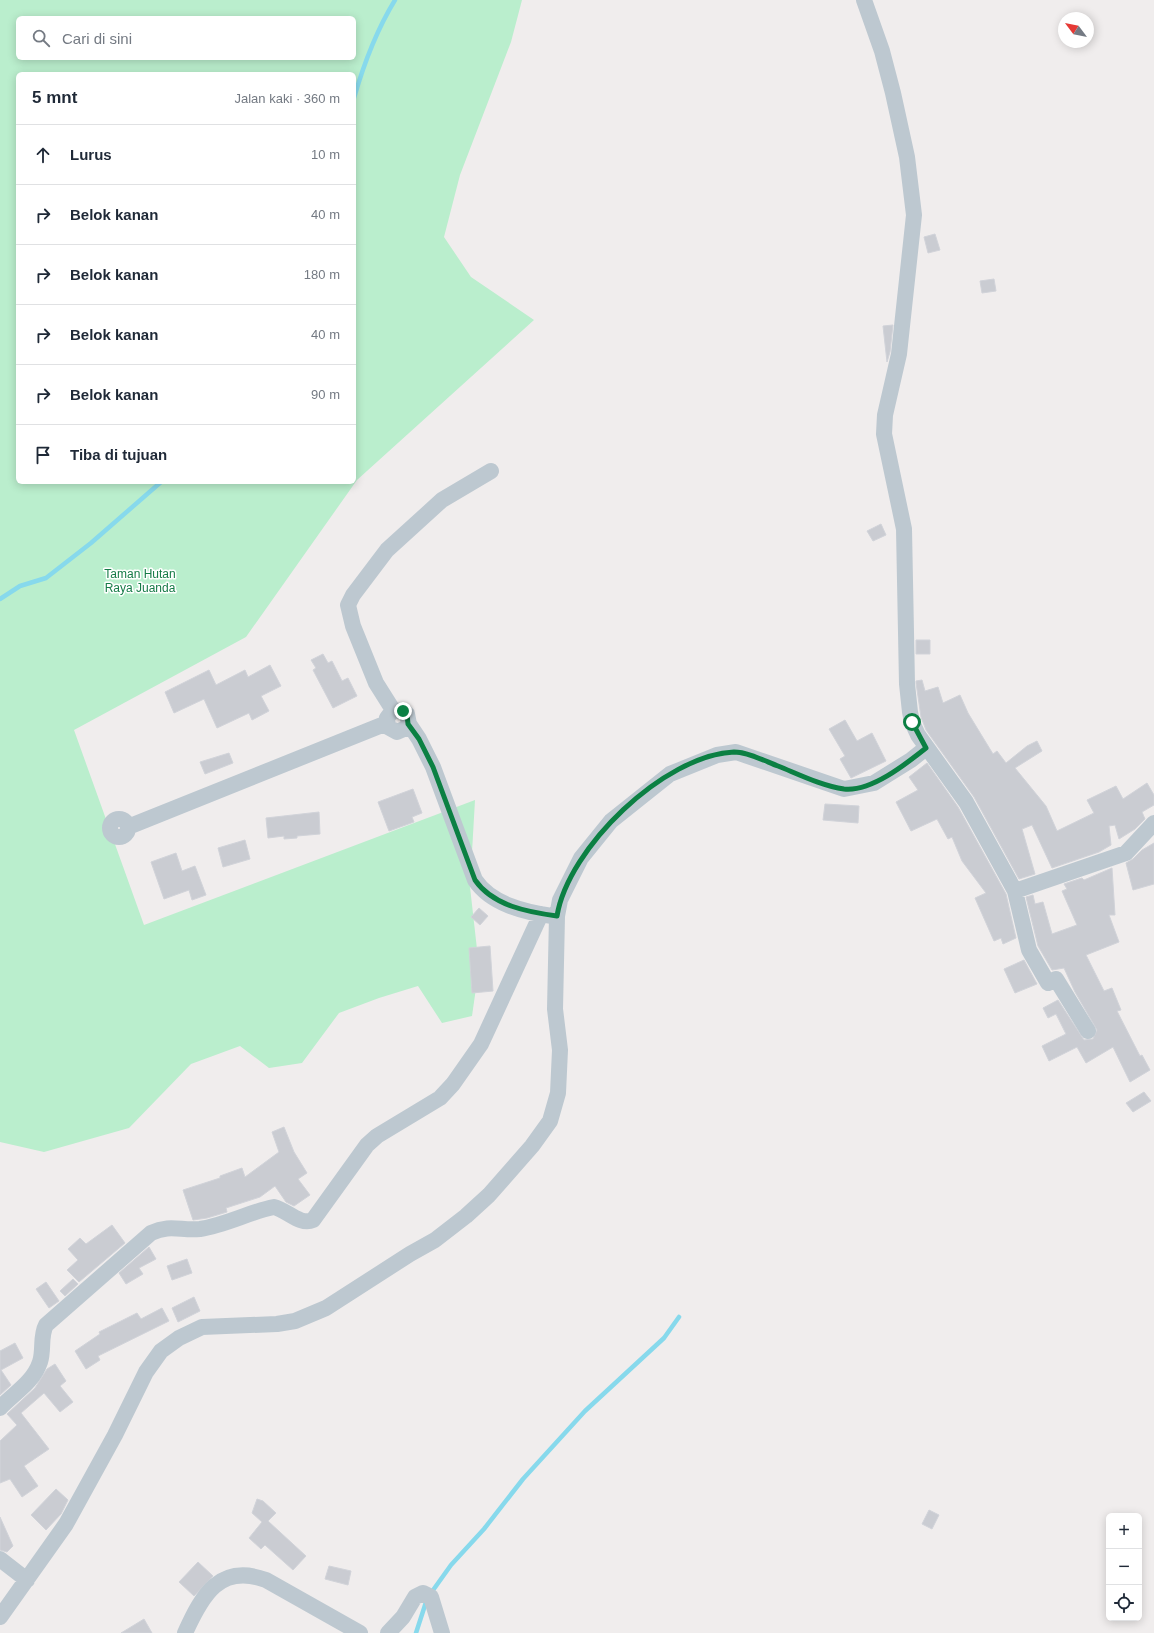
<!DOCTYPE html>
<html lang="id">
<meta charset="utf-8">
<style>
:root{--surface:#fff;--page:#f6f6f7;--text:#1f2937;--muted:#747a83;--line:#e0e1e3}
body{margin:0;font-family:Arial,sans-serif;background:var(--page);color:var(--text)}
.controls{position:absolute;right:12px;bottom:12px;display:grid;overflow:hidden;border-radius:6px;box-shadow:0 2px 10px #0003}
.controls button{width:36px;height:36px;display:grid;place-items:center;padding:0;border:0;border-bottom:1px solid var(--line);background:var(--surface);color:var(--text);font:20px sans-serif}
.compass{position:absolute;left:1058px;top:12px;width:36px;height:36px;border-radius:50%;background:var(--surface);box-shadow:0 2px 10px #0003;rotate:302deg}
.stop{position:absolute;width:12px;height:12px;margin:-9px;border:3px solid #0b8043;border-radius:50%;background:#fff}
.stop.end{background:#0b8043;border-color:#fff;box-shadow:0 1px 4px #0008}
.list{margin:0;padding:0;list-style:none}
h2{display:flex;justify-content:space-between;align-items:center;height:52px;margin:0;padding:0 16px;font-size:17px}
h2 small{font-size:13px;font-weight:400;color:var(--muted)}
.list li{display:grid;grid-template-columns:26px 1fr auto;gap:12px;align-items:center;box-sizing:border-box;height:60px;padding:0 16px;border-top:1px solid var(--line)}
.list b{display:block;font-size:15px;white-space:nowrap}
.list em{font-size:13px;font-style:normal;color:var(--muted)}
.icon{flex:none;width:22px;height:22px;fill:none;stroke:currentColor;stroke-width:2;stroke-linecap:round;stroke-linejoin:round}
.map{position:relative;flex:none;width:1154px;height:1633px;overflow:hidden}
.search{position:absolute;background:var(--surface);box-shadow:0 2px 10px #0003;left:16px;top:16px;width:340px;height:44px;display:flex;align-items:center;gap:10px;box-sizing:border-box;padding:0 14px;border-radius:6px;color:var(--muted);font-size:15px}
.panel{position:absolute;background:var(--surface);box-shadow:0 2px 10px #0003;left:16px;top:72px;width:340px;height:412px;border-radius:6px}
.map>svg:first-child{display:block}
.green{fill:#baeecd;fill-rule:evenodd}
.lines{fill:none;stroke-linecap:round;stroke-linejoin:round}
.stream{stroke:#87d9ec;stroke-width:4.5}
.building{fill:#caccd2;stroke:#d1d3d9}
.street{stroke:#bdc8d0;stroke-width:16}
.route{stroke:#0b8043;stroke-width:5}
.labels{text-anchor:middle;stroke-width:3;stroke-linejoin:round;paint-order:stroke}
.park-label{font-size:12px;fill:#167b47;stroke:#fff}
</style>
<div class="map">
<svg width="1154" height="1633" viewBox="0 0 1154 1633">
<rect width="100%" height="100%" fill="#f0eded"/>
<path class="green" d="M0,0H522L511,42L460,175L444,237L471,277L534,320L357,480L246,637L74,730L144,925L475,800L470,887L479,967L472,1016L442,1023L418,986L379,998L339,1013L302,1063L269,1068L240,1046L191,1064L129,1128L44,1152L0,1142ZM18,18H354V58H18ZM18,74H354V482H18Z"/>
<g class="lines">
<path class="stream" d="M354,98C364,63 376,31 395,0
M0,599L20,586L46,578L91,543L161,482
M431,1593L451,1565L484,1529L523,1479L585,1411L664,1338L679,1317
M416,1633L427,1599"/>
</g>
<path class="building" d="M935,234L940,250L928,253L924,237Z
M994,279L996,291L982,293L980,281Z
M893,325L890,352L887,362L883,326Z
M881,524L886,535L873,541L867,531Z
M916,640H930V654H916Z
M323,654L328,663L332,661L342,681L348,678L357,696L333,708L313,670L316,668L311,660Z
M270,665L281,686L261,696L269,711L252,720L249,713L217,728L204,699L174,713L165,692L209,670L216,685L245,670L248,677Z
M922,680L925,691L938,687L943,703L960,695L968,713L993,754L997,751L1006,763L1027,746L1037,741L1042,751L1015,768L1046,806L1057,831L1094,813L1087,800L1116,786L1123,799L1147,783L1154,795V805L1142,812L1145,819L1135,829L1119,839L1115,825L1109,826L1111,845L1099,852L1052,868L1032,825L1022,829L1035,874L1019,879L974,797L926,730L921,717L916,683V681Z
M845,720L857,741L872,733L886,761L851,778L840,759L845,756L829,729Z
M229,753L233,763L205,774L200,762Z
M927,763L958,807L1006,894L1016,938L1003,944L1001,938L994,941L975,898L986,893L962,861L952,837L948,839L937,819L911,831L896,802L918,790L909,777Z
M413,789L422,813L412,817L414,822L389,831L378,802Z
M825,804L859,806L858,823L823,820Z
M319,812L320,834L297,836V838L284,839V836L268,838L266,818Z
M245,840L250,859L223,867L218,848Z
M1154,843V884L1133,890L1126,863L1133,859L1142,850Z
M176,853L182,871L195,866L206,895L192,900L189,890L164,899L151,862Z
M1112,868L1115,915H1109L1119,942L1086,955L1104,991L1112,988L1121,1010L1117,1011L1140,1056L1142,1055L1150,1070L1130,1082L1113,1047L1086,1063L1077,1047L1049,1061L1042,1046L1066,1034L1056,1014L1048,1018L1043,1008L1058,1000L1084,1040L1093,1039L1097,1030L1075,992L1064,968L1052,970L1038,946L1026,897L1033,895L1035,904L1043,902L1052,934L1077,925L1062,891L1067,889L1064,884L1082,878L1084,880Z
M479,908L488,916L480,925L471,917Z
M490,946L493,991L472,993L469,948Z
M1024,960L1037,984L1015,993L1004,969Z
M1144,1092L1151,1101L1133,1112L1126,1103Z
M284,1127L294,1152L307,1173L298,1179L310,1195L294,1206L286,1202L275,1186L260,1197L226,1208L227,1212L207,1218L193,1220L183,1190L220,1178V1176L242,1168L245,1177L279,1152L272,1132Z
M112,1225L125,1243L79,1282L67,1270L78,1260L68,1249L80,1238L86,1244Z
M149,1247L156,1259L139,1268L143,1274L126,1284L119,1273Z
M187,1259L192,1273L172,1280L167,1266Z
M73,1279L78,1284L65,1296L60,1291Z
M46,1282L59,1301L49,1308L36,1289Z
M194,1297L200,1311L178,1322L172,1308Z
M162,1308L169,1321L98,1356L100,1360L86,1369L75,1351L100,1334L99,1332L137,1313L141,1319Z
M15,1343L23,1358L1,1370L11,1385L0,1395V1351Z
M55,1364L66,1381L60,1386L73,1402L60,1412L44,1393L21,1413L49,1449L24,1466L38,1486L22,1497L10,1479L0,1483V1441L17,1425L7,1414L35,1388L47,1369Z
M56,1489L68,1500L61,1514L46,1530L31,1515Z
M257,1499L263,1501L276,1513L268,1521L306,1556L293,1570L265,1545L261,1549L249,1538L262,1522L252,1513Z
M929,1510L939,1515L932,1529L922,1524Z
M0,1517L13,1546L7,1552L0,1550Z
M198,1562L213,1576L194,1596L179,1582Z
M329,1566L351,1571L348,1585L325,1579Z
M144,1619L152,1633H121Z"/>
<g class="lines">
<path class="street" d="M864,0L882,51L893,93L907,157L914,215L899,354L885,415L884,434L904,529L907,684L910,712L912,722L918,735L966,802L1015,891L1029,950L1048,983L1056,979L1088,1031
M393,710L376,683L353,626L348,605L353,595L387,550L442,500L491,471
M409,724L406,728L397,732L388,727L387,718L393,710L403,711L407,714L409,724L419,739L433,767L475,880C491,904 524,912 552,916
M110 828a9 9 0 1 1 18 0a9 9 0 1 1-18 0Z
M128,827L387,723
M1015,891L1126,853L1154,823
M0,1408C14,1393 33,1383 40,1362C44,1350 40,1336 46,1325L151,1233C170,1224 181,1231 200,1229C226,1225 249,1212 274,1207C287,1210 300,1226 313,1220L367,1145L377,1136L440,1098L453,1084L481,1044L541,914
M0,1559L27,1580
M0,1617L66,1524L115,1435L146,1372L161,1351L179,1338L202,1327L277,1324L295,1321L326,1308L410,1254L435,1240L466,1216L489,1195L532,1146L550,1121L558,1093L560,1050L555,1009L557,916L560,900L581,858L611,821L670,774L717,755L736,752L844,789L874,783L911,760L926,748
M185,1633C202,1595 220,1563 266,1580L360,1633
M388,1633L403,1617L415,1597L423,1593L431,1597L442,1633"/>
</g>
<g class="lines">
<path class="route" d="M403,711L407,714L408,724L419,739L433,767L475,880C493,906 528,912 557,916C568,848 664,755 734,752C748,752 765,761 778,766C798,774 822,786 844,789C871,792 906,764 926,748L912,722"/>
</g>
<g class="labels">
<g class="park-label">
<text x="140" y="578">Taman Hutan<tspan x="140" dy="14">Raya Juanda</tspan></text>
</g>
</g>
</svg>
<div class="controls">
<button>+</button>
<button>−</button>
<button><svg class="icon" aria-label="locate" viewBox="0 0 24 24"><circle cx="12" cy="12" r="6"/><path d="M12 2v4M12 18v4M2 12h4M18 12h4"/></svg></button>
</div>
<svg class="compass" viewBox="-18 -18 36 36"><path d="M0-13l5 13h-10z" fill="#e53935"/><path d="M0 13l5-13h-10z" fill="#747a83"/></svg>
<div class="stop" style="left:912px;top:722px"></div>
<div class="stop end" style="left:403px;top:711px"></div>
<div class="search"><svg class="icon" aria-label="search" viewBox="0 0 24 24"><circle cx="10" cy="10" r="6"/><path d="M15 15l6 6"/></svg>Cari di sini</div>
<section class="panel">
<h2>5 mnt<small>Jalan kaki · 360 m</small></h2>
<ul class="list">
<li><svg class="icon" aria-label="ahead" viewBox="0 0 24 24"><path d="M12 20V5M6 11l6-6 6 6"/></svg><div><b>Lurus</b></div><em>10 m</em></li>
<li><svg class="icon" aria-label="right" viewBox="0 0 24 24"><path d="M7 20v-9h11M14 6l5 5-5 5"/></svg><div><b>Belok kanan</b></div><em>40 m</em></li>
<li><svg class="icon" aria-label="right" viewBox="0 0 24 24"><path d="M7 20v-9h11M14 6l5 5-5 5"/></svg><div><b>Belok kanan</b></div><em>180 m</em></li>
<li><svg class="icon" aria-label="right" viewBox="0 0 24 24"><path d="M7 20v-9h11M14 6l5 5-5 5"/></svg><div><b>Belok kanan</b></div><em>40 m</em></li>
<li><svg class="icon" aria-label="right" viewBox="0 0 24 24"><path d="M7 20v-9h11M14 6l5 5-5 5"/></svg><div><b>Belok kanan</b></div><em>90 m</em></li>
<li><svg class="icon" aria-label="arrive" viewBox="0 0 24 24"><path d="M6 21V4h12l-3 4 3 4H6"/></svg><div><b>Tiba di tujuan</b></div></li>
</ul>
</section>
</div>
